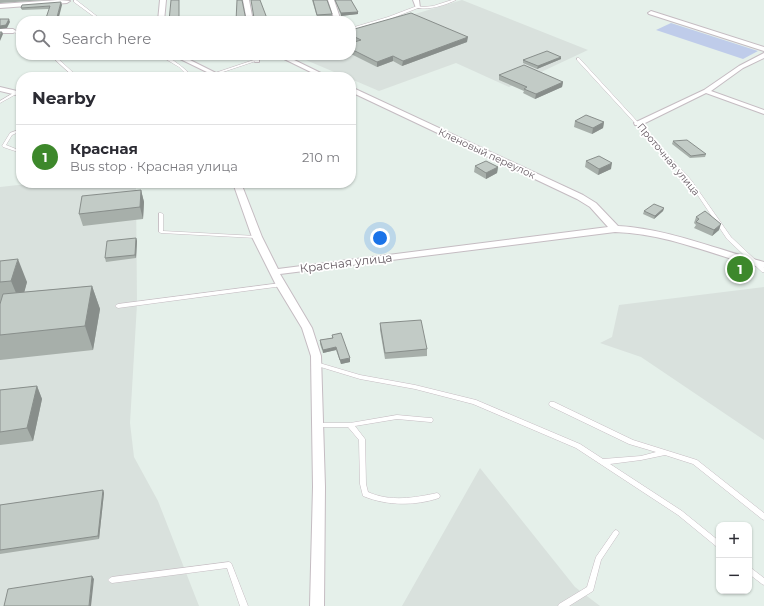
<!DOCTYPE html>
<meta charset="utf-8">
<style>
:root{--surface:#fff;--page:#f2f2f3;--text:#2b2b33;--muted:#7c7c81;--line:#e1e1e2;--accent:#3d882b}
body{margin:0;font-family:Montserrat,sans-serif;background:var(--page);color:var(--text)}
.controls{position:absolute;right:12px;bottom:12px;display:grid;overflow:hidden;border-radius:8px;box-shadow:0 1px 3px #0004}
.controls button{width:36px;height:36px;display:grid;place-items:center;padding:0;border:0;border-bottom:1px solid var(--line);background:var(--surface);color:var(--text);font:20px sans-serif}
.you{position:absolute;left:380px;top:238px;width:14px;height:14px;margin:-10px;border:3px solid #fff;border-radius:50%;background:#1a73e8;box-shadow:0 0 0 6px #1a73e833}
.badge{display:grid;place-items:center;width:26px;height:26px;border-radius:50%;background:var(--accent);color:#fff;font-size:13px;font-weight:700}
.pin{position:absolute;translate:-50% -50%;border:2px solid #fff;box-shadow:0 1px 4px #0006}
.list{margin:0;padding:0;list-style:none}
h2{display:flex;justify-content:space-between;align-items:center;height:52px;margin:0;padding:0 16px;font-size:17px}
h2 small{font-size:13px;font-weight:400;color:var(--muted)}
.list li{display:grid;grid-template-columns:26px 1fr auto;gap:12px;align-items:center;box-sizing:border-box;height:64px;padding:0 16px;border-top:1px solid var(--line)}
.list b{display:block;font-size:15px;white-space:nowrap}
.list p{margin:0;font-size:13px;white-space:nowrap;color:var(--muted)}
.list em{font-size:13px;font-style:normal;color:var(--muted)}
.icon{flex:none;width:22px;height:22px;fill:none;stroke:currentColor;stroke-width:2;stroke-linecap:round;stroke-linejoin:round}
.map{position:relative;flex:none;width:764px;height:606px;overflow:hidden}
.search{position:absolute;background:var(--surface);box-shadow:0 1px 3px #0004;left:16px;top:16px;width:340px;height:44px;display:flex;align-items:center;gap:10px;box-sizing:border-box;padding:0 14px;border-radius:16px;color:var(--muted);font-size:15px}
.panel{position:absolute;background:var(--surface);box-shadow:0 1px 3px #0004;left:16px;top:72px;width:340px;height:116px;border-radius:16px}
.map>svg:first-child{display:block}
.industrial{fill:#d9e1dd}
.green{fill:#bfccea}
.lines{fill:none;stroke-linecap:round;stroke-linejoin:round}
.service-casing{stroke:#c5bcc2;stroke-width:1}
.minor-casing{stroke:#c5bcc2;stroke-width:2}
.service{fill:#fff;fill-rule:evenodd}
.minor{fill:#fff;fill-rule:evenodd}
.wall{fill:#a7afaa}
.shaded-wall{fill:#888e8b}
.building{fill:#c2cbc6;stroke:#888e8b}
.labels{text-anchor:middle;stroke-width:3.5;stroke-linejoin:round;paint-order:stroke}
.far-street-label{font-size:10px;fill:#675c64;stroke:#fff}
.street-label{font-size:12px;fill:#675c64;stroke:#fff}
</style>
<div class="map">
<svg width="764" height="606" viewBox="0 0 764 606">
<rect width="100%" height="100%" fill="#e5f0ea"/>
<path class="industrial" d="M462,0L588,50L509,87L456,63L379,91L351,79V77H346L294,55H351V31L378,25Z
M18,185L136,186L137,304L130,423L134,457L158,501L199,606H0V187Z
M764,287V440L641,357L600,343L612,337L619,305Z
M480,468L575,587L600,606H402Z"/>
<path class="green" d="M671,23L758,51L743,59L656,30Z"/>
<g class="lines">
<g class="service-casing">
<path id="service" d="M74,0H76L103,21H100L74,2Z
M452,0H456C446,5 430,10 418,8L390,19L351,30V28L388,17L417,6L423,7L433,6Z
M12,30L21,32V34L12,32Z
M50,55H54L78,77H74Z
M159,55C169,55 184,68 191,75L188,77H183L187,75L179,67Z
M269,55H274L208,77H203Z
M577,58H579L691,180L731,237L764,268V272H762L727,239L689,182L577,60Z
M15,92L18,93L0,103V101Z
M21,129V131L12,135L6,145L21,151V153L3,147L2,146L10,133Z
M159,213H161L163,214V231L257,236L259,237L257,238L161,233L159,232Z
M281,283L283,285V286L118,308L115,306L118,304Z
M316,362L360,375L415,385L476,400L580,444L603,459L641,456L656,452L629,444L550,406L549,404L550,402H554L633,440L697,460L764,513V520L762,519L693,464L665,455L641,460L610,464L682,511L719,541V548L717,547L678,515L576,448L473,404L415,389L360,379L314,365L313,364L314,363Z
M397,415L430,418H432L433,420L432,422H430L397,419L355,426L365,439L366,484L368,492C390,502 414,498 437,493L439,494L440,496L439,498C415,506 387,506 363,496L360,484L359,440L348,427H315L314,425L315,423H350Z
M616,530L618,531L619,533L601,560L593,591L569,606H558L559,604L587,587L596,557L614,531Z
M229,562L231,563L232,565L248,606H240L227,568L112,583L110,582L108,580L110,578L112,577Z
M749,567L751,568L764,578V585L762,584L749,574Z"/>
</g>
<g class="minor-casing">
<path id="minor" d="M58,0L70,1L67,3L0,8V4Z
M160,0H166L164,21H158Z
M243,0H249L253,21H247Z
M328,0H334L341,21H335Z
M413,0H419L420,8H416Z
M651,11L764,47V51L649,14L648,13Z
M0,29H13L16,31L13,33H0Z
M764,53V58L743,68L711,91L764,110V114L706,93L641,125H635L634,123L704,90L739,66Z
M172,55H180L216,73L211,74Z
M253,55H259V62H255Z
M276,55H284L329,77H321Z
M0,87L21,92V96L0,91Z
M351,87L583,195L596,203L618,226C669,229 715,249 764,262V268C712,255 669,234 615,232L280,274L312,328L321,356L325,487L324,606H310L313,487L311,356L302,328L276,285L252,237L233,183H241L262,237L278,269L608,227L590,207L577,199L351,92Z"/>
</g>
<use href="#service" class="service"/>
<use href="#minor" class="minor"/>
</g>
<path class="wall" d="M0,0H46L0,3Z
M312,0H327L332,14V16L317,17Z
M335,0H351L358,14L341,16Z
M62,5L49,9L22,10L21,8Z
M351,30L467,42L402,66L393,61L377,67L351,54V43L356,42L351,39Z
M561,59L537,69L523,63V60Z
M499,75L563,82L562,87L535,99L523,93L524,91L499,80Z
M575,121L604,122L603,128L592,134L574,127Z
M673,141L706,154L705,157L690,158L672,144Z
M586,161L611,169L598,175L585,167Z
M475,166L498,167L497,173L486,179L474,172Z
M55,183H68L55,184Z
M141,190L144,202L143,219L83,226L79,214Z
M664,208L663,211L654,219L643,214L644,211Z
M696,217L719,230L712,236L694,228L696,225L694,223Z
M136,238L137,241L136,258L106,262L105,258Z
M0,261L27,282L24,292L92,286L100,309L93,350L0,360Z
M380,323L427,349V356L385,359L380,330Z
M332,335L350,362L341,364L336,350L323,353L320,344V340L332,338Z
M37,386L42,399L33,441L0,445V390Z
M103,490L104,493L99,539L0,554V505Z"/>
<path class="shaded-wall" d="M61,2L62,5L58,21H56Z
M358,12V14L341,16V13Z
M9,19L10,22L7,28L0,29V26Z
M2,32L3,34L0,41V36Z
M468,37L467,42L402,66L403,61Z
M393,56V61L377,67V62Z
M561,57V59L537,69L538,66Z
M563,82L562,87L535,99L536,94Z
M604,122L603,128L592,134L593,128Z
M612,163L611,169L598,175L599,169Z
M498,167L497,173L486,179V173Z
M141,190L144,202L143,219L140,207Z
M664,208L663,211L654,219L655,216Z
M721,224L719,230L712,236L714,230Z
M136,238L137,241L136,258L135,255Z
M18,259L27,282L21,305L11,281Z
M92,286L100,309L93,350L85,326Z
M336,347V350L323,353V350Z
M350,358V362L341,364L340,360Z
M37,386L42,399L33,441L27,428Z
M103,490L104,493L99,539L98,536Z
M92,576L94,579L91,606H89Z"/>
<path class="building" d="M171,0H179V20L169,21Z
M237,0H242L246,20H253L254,18L251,0H260L268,21H236Z
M313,0H327L332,14L317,15Z
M335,0H351L358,12L341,13Z
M61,2L56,21H45L50,6L21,8L22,5Z
M411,13L468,37L403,61L393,56L377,62L351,49V43L361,40L351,35V30Z
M0,19H9L6,25L0,26Z
M0,32H2L0,36Z
M547,51L561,57L538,66L523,60Z
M524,65L563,82L536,94L524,89L527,87L499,75Z
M229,74L231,77H213L212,76Z
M586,115L604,122L593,128L575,121Z
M687,140L706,154L691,156L673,141Z
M599,156L612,163L599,169L586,161Z
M486,161L498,167L486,173L475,166Z
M141,190L140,207L79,214L82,196Z
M654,204L664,208L655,216L644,211Z
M705,211L721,224L714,230L696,222L699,219L696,217Z
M136,238L135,255L105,258L107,241Z
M18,259L11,281L0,282V261Z
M92,286L85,326L0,335V304L3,294Z
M421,320L427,349L385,353L380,323Z
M341,333L350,358L340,360L336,347L323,350L320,340L333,338L332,335Z
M37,386L27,428L0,432V390Z
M103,490L98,536L0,550V505Z
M92,576L89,606H4L8,589Z"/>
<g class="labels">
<g class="far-street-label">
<text transform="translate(487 153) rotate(25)" y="4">Кленовый переулок</text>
<text transform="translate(669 159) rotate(50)" y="4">Проточная улица</text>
</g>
<g class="street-label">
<text transform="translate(346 263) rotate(-7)" y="4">Красная улица</text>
</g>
</g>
</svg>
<div class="controls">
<button>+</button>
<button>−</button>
</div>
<div class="you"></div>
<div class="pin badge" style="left:740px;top:269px">1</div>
<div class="search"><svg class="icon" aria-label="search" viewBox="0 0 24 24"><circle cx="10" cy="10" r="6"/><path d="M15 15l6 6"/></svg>Search here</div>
<section class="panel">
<h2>Nearby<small></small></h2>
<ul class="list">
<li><span class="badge">1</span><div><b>Красная</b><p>Bus stop · Красная улица</p></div><em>210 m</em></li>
</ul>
</section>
</div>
